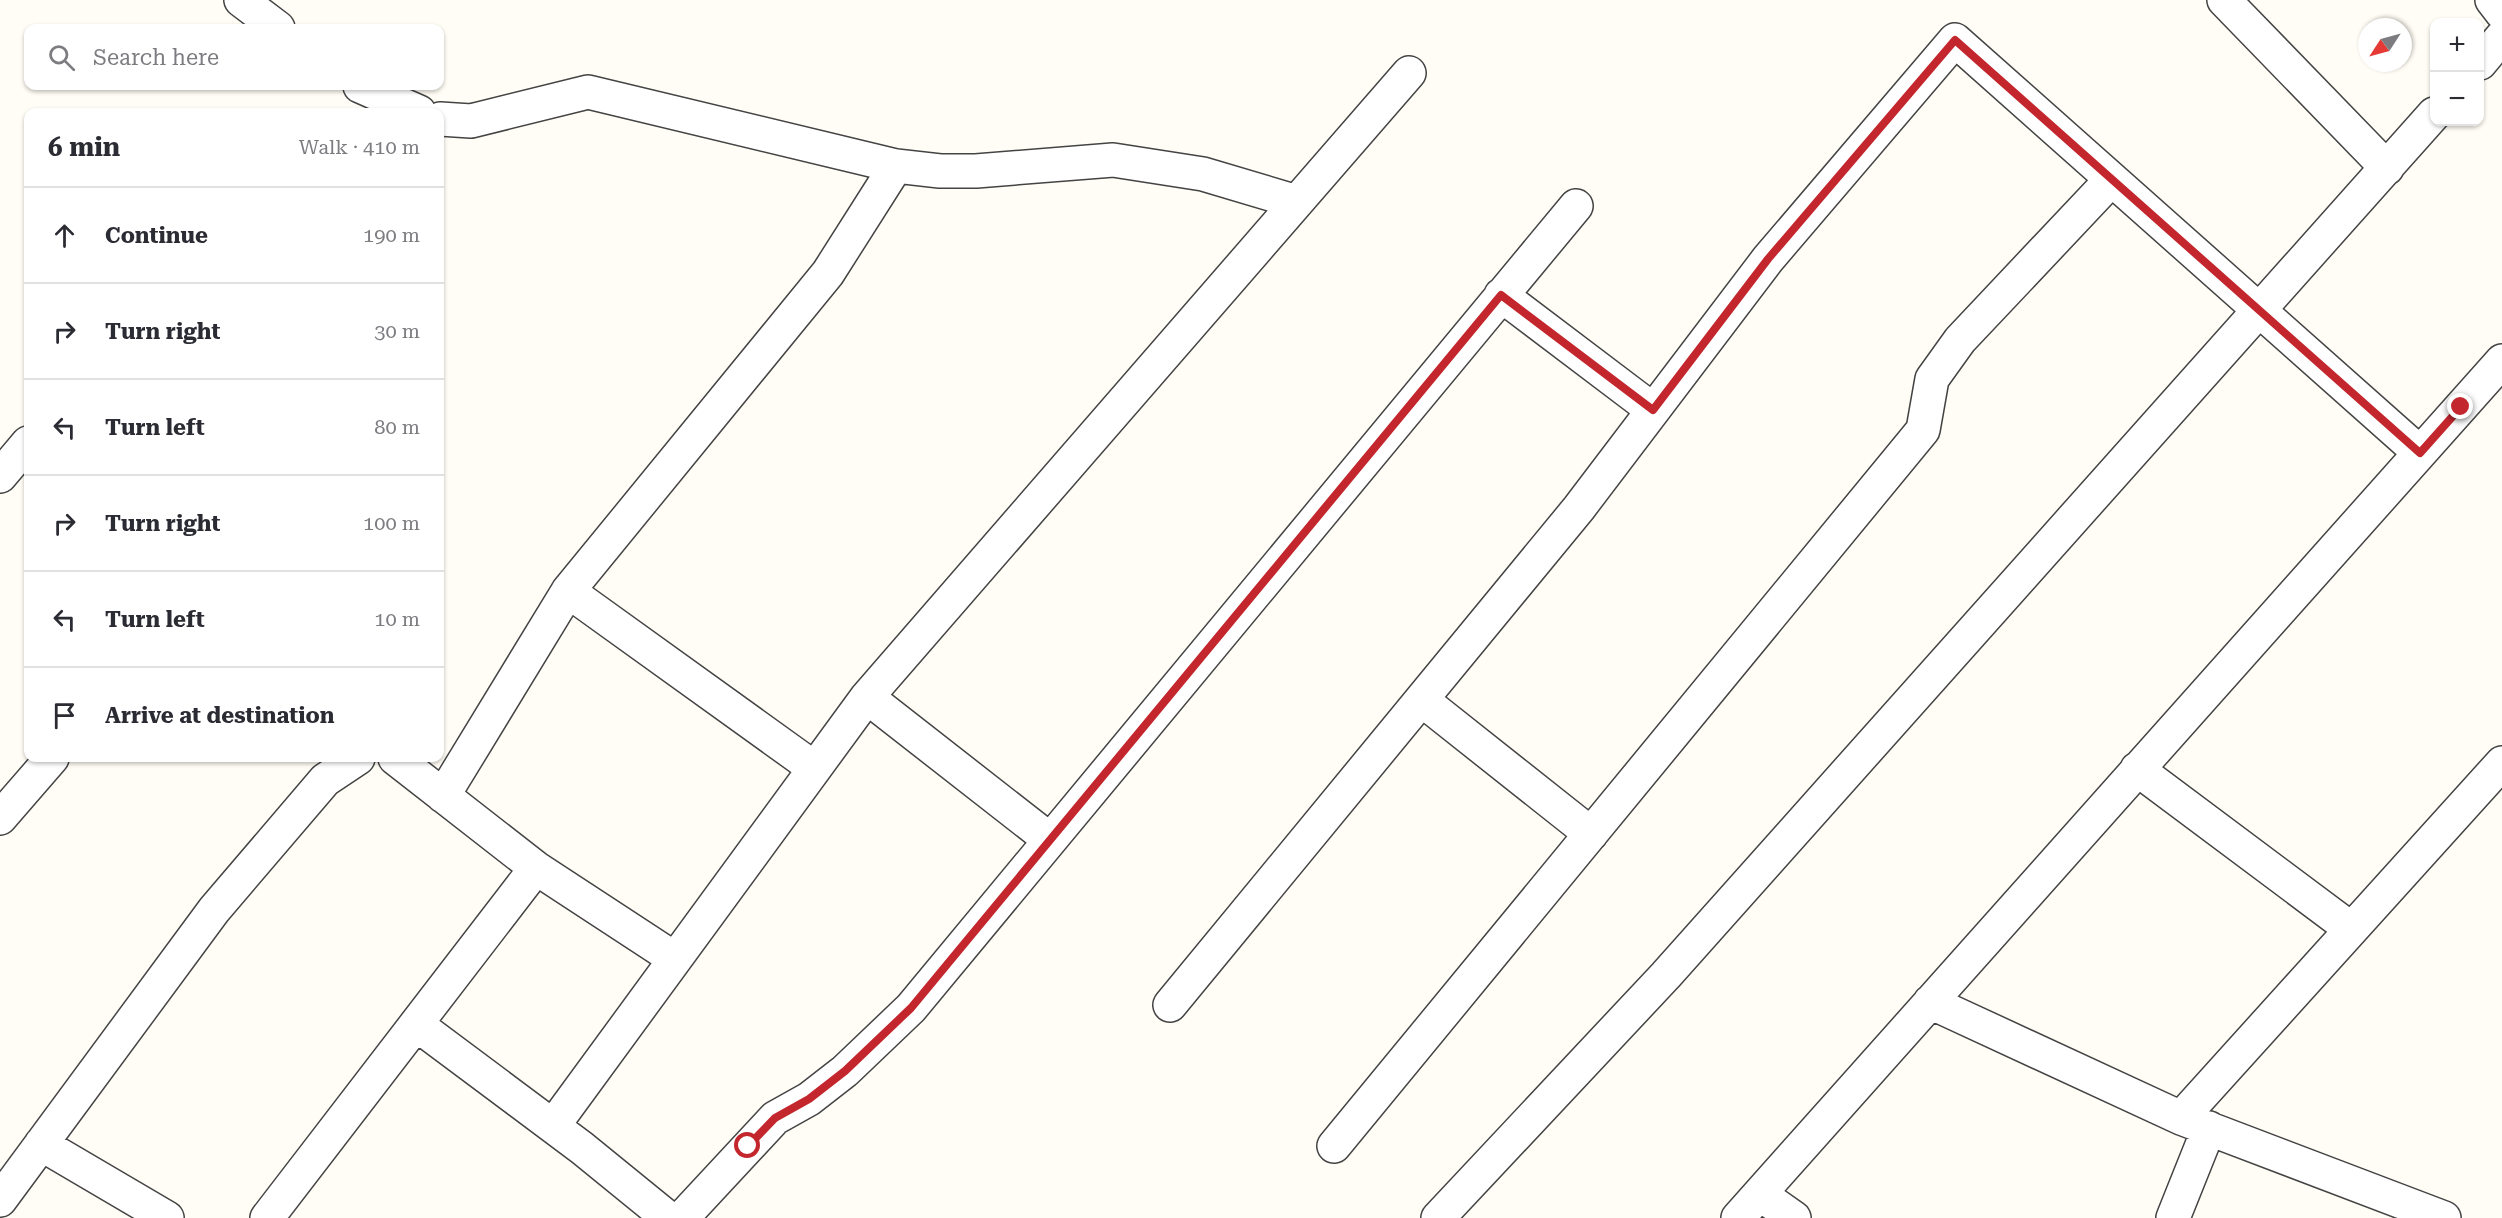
<!DOCTYPE html>
<meta charset="utf-8">
<style>
:root{--surface:#fff;--page:#f7f7f7;--text:#2b2b33;--muted:#7c7c81;--line:#e1e1e2}
body{margin:0;font-family:"Roboto Serif",serif;background:var(--page);color:var(--text)}
.controls{position:absolute;right:18px;top:18px;display:grid;overflow:hidden;border-radius:12px;box-shadow:0 2px 4px #0004}
.controls button{width:54px;height:54px;display:grid;place-items:center;padding:0;border:0;border-bottom:2px solid var(--line);background:var(--surface);color:var(--text);font:30px sans-serif}
.compass{position:absolute;left:2358px;top:18px;width:54px;height:54px;border-radius:50%;background:var(--surface);box-shadow:0 2px 4px #0004;rotate:234deg}
.stop{position:absolute;width:18px;height:18px;margin:-14px;border:4px solid #c4262e;border-radius:50%;background:#fff}
.stop.end{background:#c4262e;border-color:#fff;box-shadow:0 2px 6px #0008}
.list{margin:0;padding:0;list-style:none}
h2{display:flex;justify-content:space-between;align-items:center;height:78px;margin:0;padding:0 24px;font-size:26px}
h2 small{font-size:20px;font-weight:400;color:var(--muted)}
.list li{display:grid;grid-template-columns:39px 1fr auto;gap:18px;align-items:center;box-sizing:border-box;height:96px;padding:0 24px;border-top:2px solid var(--line)}
.list b{display:block;font-size:22px;white-space:nowrap}
.list em{font-size:20px;font-style:normal;color:var(--muted)}
.icon{flex:none;width:33px;height:33px;fill:none;stroke:currentColor;stroke-width:2;stroke-linecap:round;stroke-linejoin:round}
.map{position:relative;flex:none;width:2502px;height:1218px;overflow:hidden}
.search{position:absolute;background:var(--surface);box-shadow:0 2px 4px #0004;left:24px;top:24px;width:420px;height:66px;display:flex;align-items:center;gap:15px;box-sizing:border-box;padding:0 21px;border-radius:12px;color:var(--muted);font-size:22px}
.panel{position:absolute;background:var(--surface);box-shadow:0 2px 4px #0004;left:24px;top:108px;width:420px;height:654px;border-radius:12px}
.map>svg:first-child{display:block}
.lines{fill:none;stroke-linecap:round;stroke-linejoin:round}
.street-casing{stroke:#444;stroke-width:36}
.street{stroke:#fff;stroke-width:33}
.route{stroke:#c4262e;stroke-width:8}
</style>
<div class="map">
<svg width="2502" height="1218" viewBox="0 0 2502 1218">
<rect width="100%" height="100%" fill="#fffdf5"/>
<g class="lines">
<g class="street-casing">
<path id="street" d="M241,0L278,28
M2224,0L2387,168
M2492,0L2502,13
M2480,63L2502,37
M360,86L419,112
M440,119L471,121L588,92L896,166L940,171H976L1113,160L1203,174L1297,202
M1501,295L1653,410
M0,476L28,443
M568,591L814,768
M867,697L1050,840
M1422,700L1591,834
M395,758L536,868L675,959
M2137,769L2351,929
M443,796L568,591L828,273L896,166
M0,818L52,758
M1930,1002L2181,1118L2444,1218
M1170,1005L1579,508L1768,259L1955,40L2420,453
M416,1024L582,1148L668,1218
M2181,1118L2502,763
M553,1126L867,697L1409,73
M41,1144L167,1218
M1334,1146L1923,430L1932,379L1960,340L2111,180
M1760,1194L1794,1218
M0,1200L214,910L325,780L358,758
M267,1218L536,868
M682,1218L775,1118L809,1099L845,1071L911,1008L1576,206
M1438,1218L1666,975L2434,114
M1738,1218L2502,361
M2173,1218L2209,1128"/>
</g>
<use href="#street" class="street"/>
</g>
<g class="lines">
<path class="route" d="M748,1146L775,1118L809,1099L845,1071L911,1008L1501,295L1653,410L1768,259L1955,40L2420,453L2461,407"/>
</g>
</svg>
<div class="controls">
<button>+</button>
<button>−</button>
</div>
<svg class="compass" viewBox="-18 -18 36 36"><path d="M0-13l5 13h-10z" fill="#e53935"/><path d="M0 13l5-13h-10z" fill="#7c7c81"/></svg>
<div class="stop" style="left:748px;top:1146px"></div>
<div class="stop end" style="left:2461px;top:407px"></div>
<div class="search"><svg class="icon" aria-label="search" viewBox="0 0 24 24"><circle cx="10" cy="10" r="6"/><path d="M15 15l6 6"/></svg>Search here</div>
<section class="panel">
<h2>6 min<small>Walk · 410 m</small></h2>
<ul class="list">
<li><svg class="icon" aria-label="ahead" viewBox="0 0 24 24"><path d="M12 20V5M6 11l6-6 6 6"/></svg><div><b>Continue</b></div><em>190 m</em></li>
<li><svg class="icon" aria-label="right" viewBox="0 0 24 24"><path d="M7 20v-9h11M14 6l5 5-5 5"/></svg><div><b>Turn right</b></div><em>30 m</em></li>
<li><svg class="icon" aria-label="left" viewBox="0 0 24 24"><path d="M17 20v-9H6M10 6l-5 5 5 5"/></svg><div><b>Turn left</b></div><em>80 m</em></li>
<li><svg class="icon" aria-label="right" viewBox="0 0 24 24"><path d="M7 20v-9h11M14 6l5 5-5 5"/></svg><div><b>Turn right</b></div><em>100 m</em></li>
<li><svg class="icon" aria-label="left" viewBox="0 0 24 24"><path d="M17 20v-9H6M10 6l-5 5 5 5"/></svg><div><b>Turn left</b></div><em>10 m</em></li>
<li><svg class="icon" aria-label="arrive" viewBox="0 0 24 24"><path d="M6 21V4h12l-3 4 3 4H6"/></svg><div><b>Arrive at destination</b></div></li>
</ul>
</section>
</div>
